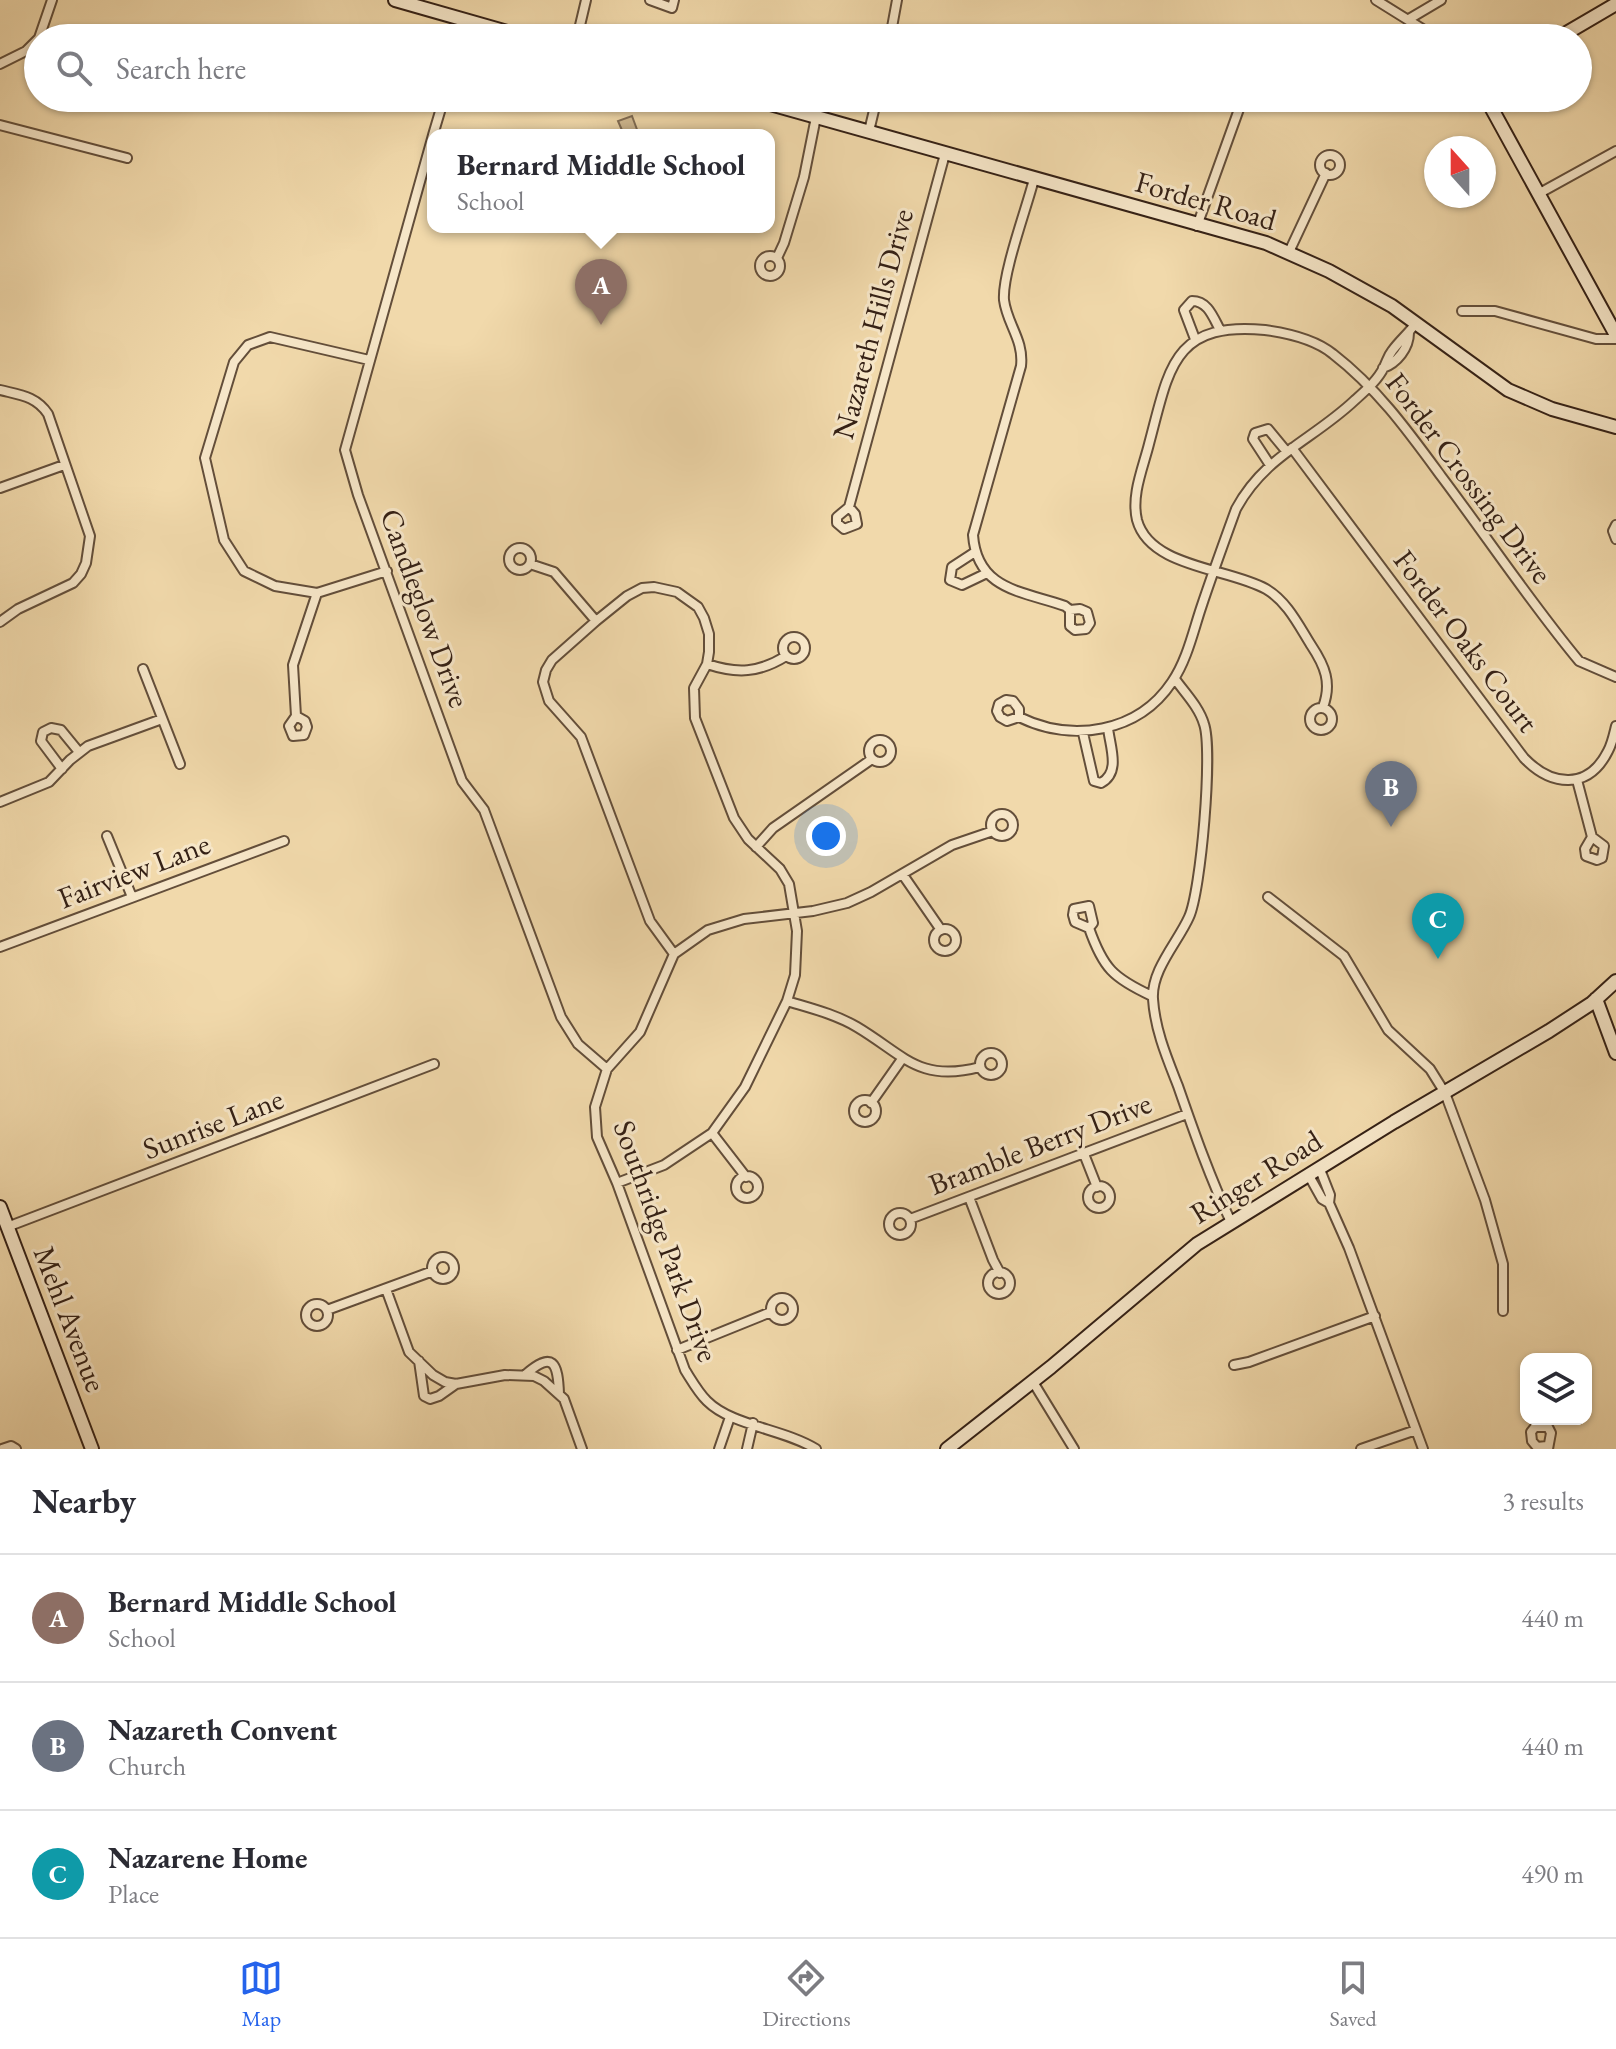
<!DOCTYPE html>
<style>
:root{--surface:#fff;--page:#f2f2f3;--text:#2b2b33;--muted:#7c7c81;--line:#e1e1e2;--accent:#2563eb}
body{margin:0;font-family:"EB Garamond",serif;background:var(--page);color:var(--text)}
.controls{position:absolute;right:24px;bottom:24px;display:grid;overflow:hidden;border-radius:16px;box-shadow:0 2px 6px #0004}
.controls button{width:72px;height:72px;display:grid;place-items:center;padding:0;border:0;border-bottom:2px solid var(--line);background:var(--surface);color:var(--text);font:40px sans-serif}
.compass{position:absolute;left:1424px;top:136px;width:72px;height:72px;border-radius:50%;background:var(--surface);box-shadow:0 2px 6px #0004;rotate:339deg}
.you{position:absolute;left:826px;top:836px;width:28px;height:28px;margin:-20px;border:6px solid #fff;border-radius:50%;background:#1a73e8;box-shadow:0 0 0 12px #1a73e833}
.badge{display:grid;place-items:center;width:52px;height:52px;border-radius:50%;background:var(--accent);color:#fff;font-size:26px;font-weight:700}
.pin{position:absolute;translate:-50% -66px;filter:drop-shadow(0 2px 4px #0008)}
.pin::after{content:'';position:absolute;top:42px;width:28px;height:24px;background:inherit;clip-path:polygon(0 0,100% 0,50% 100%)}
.popup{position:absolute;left:427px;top:129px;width:348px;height:104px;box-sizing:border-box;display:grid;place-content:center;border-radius:16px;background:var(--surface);filter:drop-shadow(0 2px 6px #0005);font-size:26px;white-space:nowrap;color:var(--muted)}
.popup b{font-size:30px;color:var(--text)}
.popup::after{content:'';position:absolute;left:50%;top:100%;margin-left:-16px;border:16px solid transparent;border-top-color:var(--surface)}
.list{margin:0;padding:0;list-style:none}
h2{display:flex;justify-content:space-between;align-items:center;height:104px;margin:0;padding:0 32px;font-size:34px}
h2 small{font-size:26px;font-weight:400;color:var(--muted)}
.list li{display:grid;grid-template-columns:52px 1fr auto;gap:24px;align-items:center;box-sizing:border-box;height:128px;padding:0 32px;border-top:2px solid var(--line)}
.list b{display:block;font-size:30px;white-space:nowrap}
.list p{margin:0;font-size:26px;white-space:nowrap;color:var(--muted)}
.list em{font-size:26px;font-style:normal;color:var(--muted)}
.icon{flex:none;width:44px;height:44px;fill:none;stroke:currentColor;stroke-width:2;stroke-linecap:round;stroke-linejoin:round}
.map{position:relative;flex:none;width:1616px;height:1449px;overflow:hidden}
.search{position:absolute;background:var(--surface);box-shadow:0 2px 6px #0004;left:24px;right:24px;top:24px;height:88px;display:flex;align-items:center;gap:20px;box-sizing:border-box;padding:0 28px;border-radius:44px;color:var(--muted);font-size:30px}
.sheet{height:488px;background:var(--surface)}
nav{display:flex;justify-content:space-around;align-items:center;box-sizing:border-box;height:112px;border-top:2px solid var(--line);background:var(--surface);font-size:22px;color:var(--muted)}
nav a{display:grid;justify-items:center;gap:4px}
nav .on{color:var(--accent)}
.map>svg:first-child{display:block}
.green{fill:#d1ba92;stroke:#826d54;stroke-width:2}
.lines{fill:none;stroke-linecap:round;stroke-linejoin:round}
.street-casing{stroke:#634e3a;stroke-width:12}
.secondary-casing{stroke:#342015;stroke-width:16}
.street{stroke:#f6e6c8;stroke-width:8}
.secondary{stroke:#f6e6c8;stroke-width:12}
.labels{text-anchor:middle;stroke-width:6;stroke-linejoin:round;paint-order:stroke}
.street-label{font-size:30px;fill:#342015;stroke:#f6e6c8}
</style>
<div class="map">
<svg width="1616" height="1449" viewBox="0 0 1616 1449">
<rect width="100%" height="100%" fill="#f1d9ab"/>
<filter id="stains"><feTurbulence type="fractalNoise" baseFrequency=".0025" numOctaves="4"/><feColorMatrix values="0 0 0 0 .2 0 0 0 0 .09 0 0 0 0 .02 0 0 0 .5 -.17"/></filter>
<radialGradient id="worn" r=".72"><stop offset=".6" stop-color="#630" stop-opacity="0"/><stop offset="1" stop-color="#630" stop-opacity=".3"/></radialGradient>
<path class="green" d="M632,116L639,135H624L618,121Z"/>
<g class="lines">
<g class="street-casing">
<path id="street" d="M650,0L672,8L674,0
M1376,0L1437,38
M1409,19L1441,0
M39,38L52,0
M461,38L466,20
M577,38L586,0
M890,38L897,0
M0,64L26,51L38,39
M0,125L127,158
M869,131L877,98
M433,135L345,450L358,495L462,781L484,810L561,1017L578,1044L607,1069
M433,135L444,98
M1320 165a10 10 0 1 1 20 0a10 10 0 1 1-20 0Z
M1034,179C1027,207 1002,274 1004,300C1007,324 1024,340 1021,366L973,535C977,590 1022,591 1065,606L1070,610V626L1075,630L1086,629L1090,623L1087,612L1080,609L1070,610
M1538,194L1616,151
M1197,226L1243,98
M1289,252L1326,173
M760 266a10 10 0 1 1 20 0a10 10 0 1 1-20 0Z
M777,258L784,243L804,177L816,117
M1462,311H1495L1596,339H1616
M1195,339L1184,310L1192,301C1208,301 1213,317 1220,330
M369,360L270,337L248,345L234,362L205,458L224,540L244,571L275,586L317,593L387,571
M1383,368C1397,363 1409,348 1409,333
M0,390C20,395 36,396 48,414L90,536L86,563L81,574L73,583L18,609L0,622
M1292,448L1524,758C1551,786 1588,791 1608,751C1612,744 1614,734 1616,726
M1270,465L1253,439L1255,433L1268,429L1287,452
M0,488L64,465
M849,507L855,514L857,524L844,529L837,523V517L849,507L945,154
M1616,525L1613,531L1616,539
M509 559a11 11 0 1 1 22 0a11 11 0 1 1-22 0Z
M975,552L952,567L950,580L962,585L987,573
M530,564L554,572L596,621
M783 648a11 11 0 1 1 22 0a11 11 0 1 1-22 0Z
M707,664C737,674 759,673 786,656
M143,669L180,764
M1175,679C1185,693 1199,707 1204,724C1213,750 1201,891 1189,917C1178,942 1151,970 1153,999C1155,1030 1167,1058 1178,1086C1194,1132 1210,1178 1231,1222
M1323,707C1332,683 1325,666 1311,645C1299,626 1287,601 1266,589C1229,568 1150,568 1137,520C1131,495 1143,468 1149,444C1169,370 1172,321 1265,330C1287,333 1316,340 1333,354C1377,388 1408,431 1441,476C1487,537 1530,602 1579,661L1616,677
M1310 719a11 11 0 1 1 22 0a11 11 0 1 1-22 0Z
M296,716L305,721L307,727L304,735L293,736L289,726L296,716L293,665L317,593
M1019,717L1007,721L1000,717L997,711L999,704L1006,700L1013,701L1019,709V717C1072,743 1138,733 1172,682C1187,660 1193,632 1201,608C1212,575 1224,542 1236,509C1265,455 1313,440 1355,400C1365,391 1378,380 1384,367C1387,361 1388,356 1392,351C1400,340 1409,333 1416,323
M1083,733L1094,781L1101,783C1121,772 1110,747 1108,728
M869 751a11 11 0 1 1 22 0a11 11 0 1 1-22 0Z
M62,769L41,741L43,732L51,728L61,730L79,752
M1577,780L1592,837L1585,849L1586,856L1597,860L1602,858L1604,846L1592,837
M0,802L49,782L70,760L88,746L162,719
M991 825a11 11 0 1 1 22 0a11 11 0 1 1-22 0Z
M107,836L132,897
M756,847L773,828L872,759
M903,875L941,930
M1268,897L1344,956L1388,1030L1430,1069L1445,1093L1485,1200L1503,1264V1311
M1089,928L1075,922L1073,915L1074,909L1089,906L1093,923L1089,928C1103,968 1113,978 1152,996
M934 940a11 11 0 1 1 22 0a11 11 0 1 1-22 0Z
M0,947L284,841
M787,1001C810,1008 835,1014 857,1027C904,1055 919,1083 980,1067
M980 1064a11 11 0 1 1 22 0a11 11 0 1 1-22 0Z
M854 1111a11 11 0 1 1 22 0a11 11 0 1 1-22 0Z
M871,1103L902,1059
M712,1133L746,1177
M1084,1154L1097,1187
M1319,1167L1330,1195L1329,1203L1349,1248L1423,1449
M1308,1174L1322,1199L1329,1203
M736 1187a11 11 0 1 1 22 0a11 11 0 1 1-22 0Z
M617,1183L664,1165L712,1133L745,1087L787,1001L795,975L797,931L789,884L780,869L748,839L734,818L695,718L694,688L707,664L709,652V634L704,618L698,607L677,592L654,587L642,588L627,596L596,621L552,660L546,670L543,682L549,701L581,737L650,921L674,954
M1088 1197a11 11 0 1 1 22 0a11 11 0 1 1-22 0Z
M969,1197L993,1260L1000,1273
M889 1224a11 11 0 1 1 22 0a11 11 0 1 1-22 0Z
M910,1219L1187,1114
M7,1227L434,1064
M432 1268a11 11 0 1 1 22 0a11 11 0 1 1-22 0Z
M988 1283a11 11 0 1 1 22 0a11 11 0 1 1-22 0Z
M386,1289L409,1352L433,1375L445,1382L456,1384L505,1375L534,1376L544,1381L564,1399L582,1449
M771 1309a11 11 0 1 1 22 0a11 11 0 1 1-22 0Z
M306 1315a11 11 0 1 1 22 0a11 11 0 1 1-22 0Z
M327,1310L433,1271
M677,1350L771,1312
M419,1361L424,1396L430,1399L439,1396L456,1384
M1234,1365L1249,1362L1375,1316
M525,1375C553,1350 558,1363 559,1394
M1033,1382L1074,1449
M1547,1446L1537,1447L1532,1441L1531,1432L1535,1427H1548L1551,1433L1548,1449
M2,1449L11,1446L16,1449
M719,1449L730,1417
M747,1449L753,1423
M816,1449C784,1429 732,1426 707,1401C698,1392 692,1381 685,1370L617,1183L597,1137L595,1107L607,1069L640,1032L674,954L708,930L744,919L813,911L847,903L871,892L952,845L993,831
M1361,1449L1416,1430"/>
</g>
<g class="secondary-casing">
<path id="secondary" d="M395,0L528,38
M1558,38L1616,4
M749,98L1266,243L1329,271L1392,306L1508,390L1552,409L1616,427
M1486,98L1616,335
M1596,999L1616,1053
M0,1207L92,1449
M947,1449L1051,1367L1197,1244L1394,1122L1549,1031L1592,1003L1616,981"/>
</g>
<use href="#street" class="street"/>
<use href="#secondary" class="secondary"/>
</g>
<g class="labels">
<g class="street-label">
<text transform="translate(1206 201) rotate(16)" y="10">Forder Road</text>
<text transform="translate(873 324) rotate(-75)" y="10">Nazareth Hills Drive</text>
<text transform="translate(1469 478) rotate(53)" y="10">Forder Crossing Drive</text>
<text transform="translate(425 608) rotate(70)" y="10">Candleglow Drive</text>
<text transform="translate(1466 641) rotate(53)" y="10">Forder Oaks Court</text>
<text transform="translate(134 871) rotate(-21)" y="10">Fairview Lane</text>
<text transform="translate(213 1124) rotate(-21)" y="10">Sunrise Lane</text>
<text transform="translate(1040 1144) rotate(-21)" y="10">Bramble Berry Drive</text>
<text transform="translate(1256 1177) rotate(-32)" y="10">Ringer Road</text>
<text transform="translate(666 1241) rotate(70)" y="10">Southridge Park Drive</text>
<text transform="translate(70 1319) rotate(69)" y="10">Mehl Avenue</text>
</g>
</g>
<rect width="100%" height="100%" filter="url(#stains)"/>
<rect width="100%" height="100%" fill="url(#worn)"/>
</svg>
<div class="controls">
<button><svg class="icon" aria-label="layers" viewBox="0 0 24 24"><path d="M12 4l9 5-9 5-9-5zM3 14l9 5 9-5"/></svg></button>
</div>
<svg class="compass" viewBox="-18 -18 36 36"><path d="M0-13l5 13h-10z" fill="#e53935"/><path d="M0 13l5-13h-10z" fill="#7c7c81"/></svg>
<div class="you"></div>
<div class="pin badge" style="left:601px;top:325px;background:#8d6e63">A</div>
<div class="popup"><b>Bernard Middle School</b>School</div>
<div class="pin badge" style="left:1391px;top:827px;background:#6b7280">B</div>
<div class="pin badge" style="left:1438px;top:959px;background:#0f9aa8">C</div>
<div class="search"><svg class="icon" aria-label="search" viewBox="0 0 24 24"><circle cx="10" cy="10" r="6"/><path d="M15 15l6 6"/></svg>Search here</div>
</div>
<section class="sheet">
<h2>Nearby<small>3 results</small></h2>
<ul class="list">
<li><span class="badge" style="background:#8d6e63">A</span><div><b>Bernard Middle School</b><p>School</p></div><em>440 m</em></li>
<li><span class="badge" style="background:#6b7280">B</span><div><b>Nazareth Convent</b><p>Church</p></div><em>440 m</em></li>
<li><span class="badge" style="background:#0f9aa8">C</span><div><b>Nazarene Home</b><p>Place</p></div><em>490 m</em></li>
</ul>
</section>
<nav>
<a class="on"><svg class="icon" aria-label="map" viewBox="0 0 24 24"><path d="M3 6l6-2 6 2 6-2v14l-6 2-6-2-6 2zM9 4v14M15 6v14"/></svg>Map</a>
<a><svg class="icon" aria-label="directions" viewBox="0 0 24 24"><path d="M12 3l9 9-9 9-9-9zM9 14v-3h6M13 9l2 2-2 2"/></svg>Directions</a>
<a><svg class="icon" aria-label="saved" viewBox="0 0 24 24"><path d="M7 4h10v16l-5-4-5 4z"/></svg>Saved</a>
</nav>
